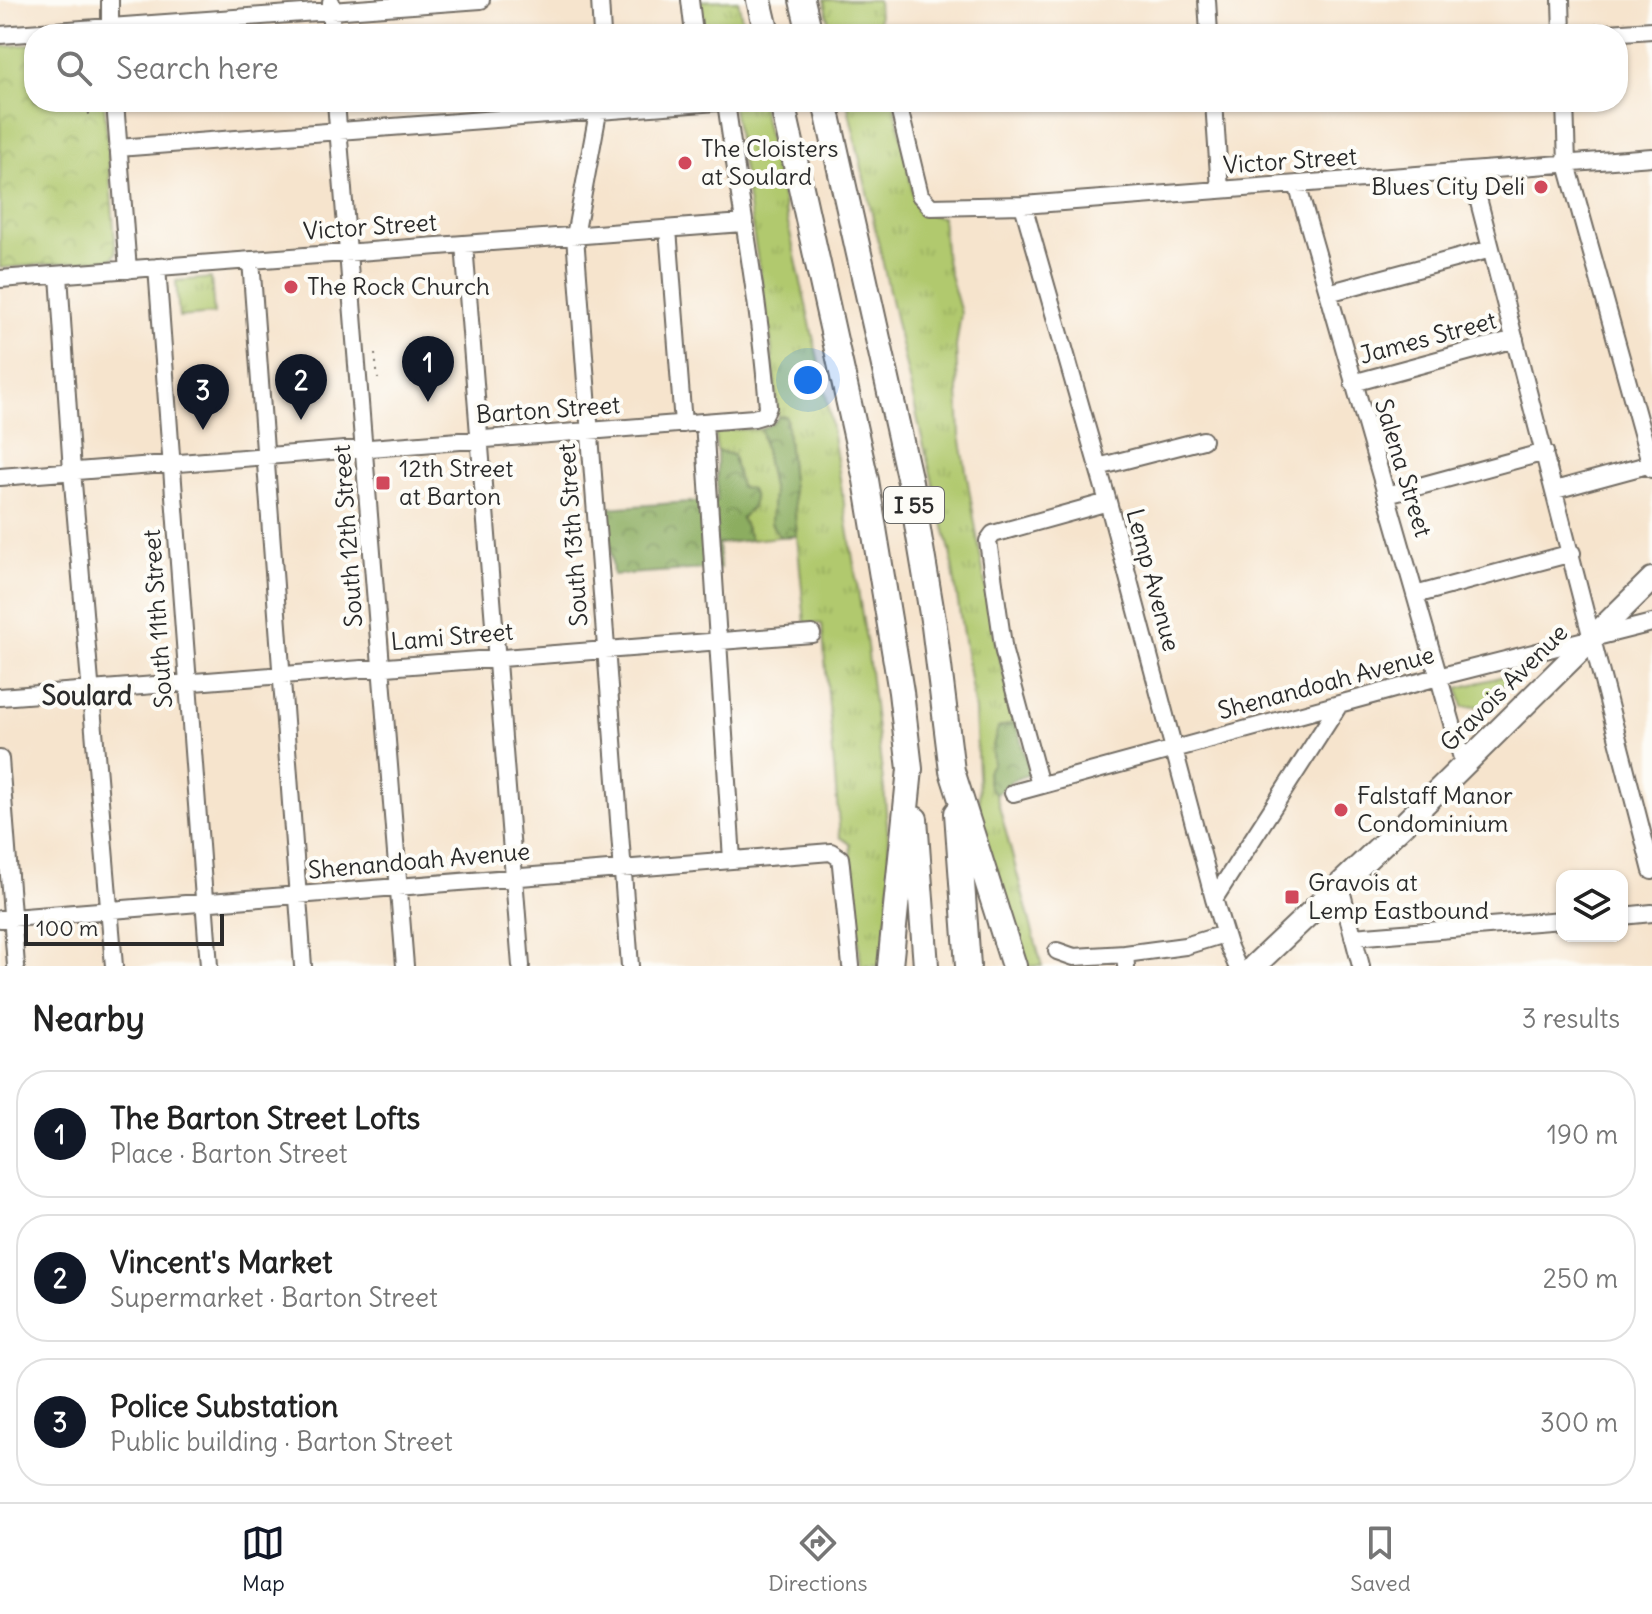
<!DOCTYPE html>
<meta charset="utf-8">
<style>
:root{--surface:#fff;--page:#f6f6f6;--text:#222;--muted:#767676;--line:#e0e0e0;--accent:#111827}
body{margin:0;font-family:Delius,sans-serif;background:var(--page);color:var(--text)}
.controls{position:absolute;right:24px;bottom:24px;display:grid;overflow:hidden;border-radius:16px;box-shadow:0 2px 6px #0004}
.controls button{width:72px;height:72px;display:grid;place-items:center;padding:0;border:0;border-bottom:2px solid var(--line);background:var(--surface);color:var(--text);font:40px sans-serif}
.scale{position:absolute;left:24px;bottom:20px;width:200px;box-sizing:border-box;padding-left:8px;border:4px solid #2b2b2b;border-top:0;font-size:22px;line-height:28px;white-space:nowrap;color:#2b2b2b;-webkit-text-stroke:6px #fdfcf7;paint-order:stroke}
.you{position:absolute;left:808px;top:380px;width:28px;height:28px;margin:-20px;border:6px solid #fff;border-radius:50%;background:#1a73e8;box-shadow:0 0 0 12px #1a73e833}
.badge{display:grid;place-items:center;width:52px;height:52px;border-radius:50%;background:var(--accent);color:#fff;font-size:26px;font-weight:700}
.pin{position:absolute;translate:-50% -66px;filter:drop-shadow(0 2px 4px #0008)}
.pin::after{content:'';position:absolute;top:42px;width:28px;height:24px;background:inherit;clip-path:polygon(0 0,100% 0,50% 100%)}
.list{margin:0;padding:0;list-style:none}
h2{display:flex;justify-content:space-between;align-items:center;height:104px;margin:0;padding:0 32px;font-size:34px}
h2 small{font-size:26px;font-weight:400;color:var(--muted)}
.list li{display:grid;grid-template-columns:52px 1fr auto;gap:24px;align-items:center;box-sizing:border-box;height:128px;margin:0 16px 16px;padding:0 16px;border:2px solid var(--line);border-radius:32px}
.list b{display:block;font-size:30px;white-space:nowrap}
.list p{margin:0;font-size:26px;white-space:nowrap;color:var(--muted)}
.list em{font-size:26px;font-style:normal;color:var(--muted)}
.icon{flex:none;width:44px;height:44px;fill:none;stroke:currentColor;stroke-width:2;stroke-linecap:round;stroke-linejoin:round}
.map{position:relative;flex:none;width:1652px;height:966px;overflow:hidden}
.search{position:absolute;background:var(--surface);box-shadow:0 2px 6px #0004;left:24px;right:24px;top:24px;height:88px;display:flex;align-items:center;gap:20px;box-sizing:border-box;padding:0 28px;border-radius:32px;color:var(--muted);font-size:30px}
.sheet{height:536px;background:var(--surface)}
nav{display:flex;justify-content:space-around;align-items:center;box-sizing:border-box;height:112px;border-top:2px solid var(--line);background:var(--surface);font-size:22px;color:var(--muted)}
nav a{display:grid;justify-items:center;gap:4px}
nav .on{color:var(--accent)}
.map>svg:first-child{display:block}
.grass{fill:url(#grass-tufts);stroke:#6e7a4c;stroke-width:2}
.forest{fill:url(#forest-crowns);stroke:#5c6c46;stroke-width:2}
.park{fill:url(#park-crowns);stroke:#6e7a4c;stroke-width:2}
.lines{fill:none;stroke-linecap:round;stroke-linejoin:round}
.minor-casing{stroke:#726c64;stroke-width:20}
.major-casing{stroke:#726c64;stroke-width:26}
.highway-casing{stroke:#726c64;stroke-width:28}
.path{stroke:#726c64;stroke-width:2;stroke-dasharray:2 6;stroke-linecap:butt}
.minor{stroke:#fff;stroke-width:16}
.major{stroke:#fff;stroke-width:22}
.highway{stroke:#fff;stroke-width:24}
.poi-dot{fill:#d1495b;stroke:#fdfcf7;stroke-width:3}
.labels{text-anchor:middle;stroke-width:8;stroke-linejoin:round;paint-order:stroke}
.shield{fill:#fdfcf7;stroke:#6a6a68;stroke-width:2}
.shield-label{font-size:22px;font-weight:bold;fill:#2b2b2b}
.poi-label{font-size:24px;fill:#2b2b2b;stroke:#fdfcf7;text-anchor:start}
.street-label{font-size:24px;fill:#2b2b2b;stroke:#fdfcf7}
.neighbourhood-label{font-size:26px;font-weight:bold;fill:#2b2b2b;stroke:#fdfcf7}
</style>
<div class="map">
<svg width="1652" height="966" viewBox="0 0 1652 966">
<defs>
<pattern id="grass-tufts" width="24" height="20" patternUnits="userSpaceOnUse" patternTransform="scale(2)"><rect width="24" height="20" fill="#b1c96e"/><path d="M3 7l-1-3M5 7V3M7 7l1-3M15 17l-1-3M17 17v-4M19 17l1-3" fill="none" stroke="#98ad5f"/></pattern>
<pattern id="forest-crowns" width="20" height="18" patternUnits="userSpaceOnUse" patternTransform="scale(2)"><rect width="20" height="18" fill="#8cad61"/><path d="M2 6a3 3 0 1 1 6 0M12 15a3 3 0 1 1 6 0" fill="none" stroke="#738d50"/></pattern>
<pattern id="park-crowns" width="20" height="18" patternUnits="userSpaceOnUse" patternTransform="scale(2)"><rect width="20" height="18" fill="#b1c96e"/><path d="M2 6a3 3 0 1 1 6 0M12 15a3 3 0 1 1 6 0" fill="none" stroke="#98ad5f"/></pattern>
</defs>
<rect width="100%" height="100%" fill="#fdfcf7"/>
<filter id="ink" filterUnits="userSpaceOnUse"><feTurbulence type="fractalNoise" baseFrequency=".0125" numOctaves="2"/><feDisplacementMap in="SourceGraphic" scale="16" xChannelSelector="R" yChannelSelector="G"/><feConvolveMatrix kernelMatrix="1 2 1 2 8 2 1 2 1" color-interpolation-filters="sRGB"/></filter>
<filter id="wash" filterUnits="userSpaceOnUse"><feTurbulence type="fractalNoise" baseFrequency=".006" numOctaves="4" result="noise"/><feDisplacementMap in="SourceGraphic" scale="32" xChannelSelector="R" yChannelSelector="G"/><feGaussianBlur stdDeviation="1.8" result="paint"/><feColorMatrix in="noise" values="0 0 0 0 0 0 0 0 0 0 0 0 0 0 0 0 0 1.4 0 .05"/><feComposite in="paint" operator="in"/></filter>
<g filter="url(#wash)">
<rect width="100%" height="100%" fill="#f6e4cd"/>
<path class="grass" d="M738,0L745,34H702L697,1Z
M824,0H878L879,22L883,34H831Z
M732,102H761L828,404L867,646L885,798L891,872L883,966H861L850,844L840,837L822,624L805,623L786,416L778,417L771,342Z
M847,102H894L914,199L930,215L942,217L946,261L961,313L956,347L960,435L994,636L1016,722L992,749L993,763L987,773L989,785L996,795L1042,966H1021L988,859L980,816L975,711L950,551L921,434Z
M211,278L214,314L179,317L176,281Z
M761,429L773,493L771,523L780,537L751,540L741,518L751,509L754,499L751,489L740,488L733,455L717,451L715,435L721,430Z
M1511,674L1513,676L1502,686L1500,685L1498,690L1482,706L1463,707L1458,688Z"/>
<path class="forest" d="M786,416L797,536L780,537L771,523L773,493L761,429L773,423L778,417Z
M717,451L733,455L740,487L751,489L754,499L751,509L741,518L751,540L718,544L720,568L613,575L607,508L717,500Z
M1016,722L1030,774L1011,781L996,795L989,786L987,772L993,763L992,749L998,728Z"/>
<path class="park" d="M34,44V102H104L116,253L112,259L0,268V47Z"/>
</g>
<g filter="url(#ink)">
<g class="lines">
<g class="minor-casing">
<path id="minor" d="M600,0L602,34
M690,0L694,34
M1207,0L1209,34
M1561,0L1562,34
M331,2V34
M110,34V0
M1594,34L1652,30
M0,35L481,0
M115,102L128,270
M336,102L405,966
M600,102L575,236L630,966
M900,102L898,104L920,195L931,207L1023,205L1652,157
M1214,102L1220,190
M1565,102L1567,164L1652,469
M118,148L717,102
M1471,171L1652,871
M1297,184L1464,765
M1023,205L1108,502L1214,899L1228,945L1237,966
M668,229L683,424
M464,244L521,966
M251,260L303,966
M157,267L209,966
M59,275L72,471L114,966
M0,279L743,223
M1328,293L1491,249
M1353,383L1515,339
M704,422L732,860
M1098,467L1203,440
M0,477L754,418L764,415L768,407C760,305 740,204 726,102
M1555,490L1651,464
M1387,495L1545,452
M1415,595L1572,553
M0,697L812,634
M0,759L16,966
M1040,785L1004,652L988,541L993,534L1108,502
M1013,793L1438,677L1652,623
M1340,886L1361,966
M1214,899L1339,705
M1622,916L1652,913
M0,919L831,852L840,858L841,865L851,966
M1353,937L1562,920
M1057,951L1074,957L1125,954
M1126,966L1125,954L1185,946L1224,934"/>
</g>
<g class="major-casing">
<path id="major" d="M1254,966L1407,821L1652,579"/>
</g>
<g class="highway-casing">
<path id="highway" d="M759,0L767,34
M802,0L810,34
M782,102L866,480L901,692L910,769L890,966
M825,102L910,482L934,626L952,771L1014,966
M957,813L968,966
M915,819L926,966"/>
</g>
<path class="path" d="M88,114L90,113L89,102
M375,354L378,379"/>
<use href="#minor" class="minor"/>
<use href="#major" class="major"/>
<use href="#highway" class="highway"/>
</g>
</g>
<g class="poi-dot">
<circle cx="685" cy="163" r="8"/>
<circle cx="1541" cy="187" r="8"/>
<circle cx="291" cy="287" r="8"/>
<rect x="375" y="475" width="16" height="16" rx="4"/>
<circle cx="1341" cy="810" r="8"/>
<rect x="1284" y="889" width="16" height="16" rx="4"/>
</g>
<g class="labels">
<rect class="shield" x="884" y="487" width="60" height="36" rx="6"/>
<g class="shield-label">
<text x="914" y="513">I 55</text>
</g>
<g class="poi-label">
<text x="701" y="157">The Cloisters<tspan x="701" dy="28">at Soulard</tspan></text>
<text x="1525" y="195" text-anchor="end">Blues City Deli</text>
<text x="307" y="295">The Rock Church</text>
<text x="399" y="477">12th Street<tspan x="399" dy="28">at Barton</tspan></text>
<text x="1357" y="804">Falstaff Manor<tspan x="1357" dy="28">Condominium</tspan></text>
<text x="1308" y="891">Gravois at<tspan x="1308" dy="28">Lemp Eastbound</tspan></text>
</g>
<g class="street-label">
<text transform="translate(1290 161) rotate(-4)" y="8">Victor Street</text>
<text transform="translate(370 227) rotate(-4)" y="8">Victor Street</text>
<text transform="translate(1428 338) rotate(-15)" y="8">James Street</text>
<text transform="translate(548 410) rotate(-4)" y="8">Barton Street</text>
<text transform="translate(1403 468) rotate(73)" y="8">Salena Street</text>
<text transform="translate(573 535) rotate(-94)" y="8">South 13th Street</text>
<text transform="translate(348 536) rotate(-94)" y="8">South 12th Street</text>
<text transform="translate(1153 580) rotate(75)" y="8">Lemp Avenue</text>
<text transform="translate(158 619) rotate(-94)" y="8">South 11th Street</text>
<text transform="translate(452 637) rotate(-5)" y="8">Lami Street</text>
<text transform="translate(1326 683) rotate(-15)" y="8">Shenandoah Avenue</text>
<text transform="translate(1504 688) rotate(-45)" y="8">Gravois Avenue</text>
<text transform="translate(419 861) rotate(-5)" y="8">Shenandoah Avenue</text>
</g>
<g class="neighbourhood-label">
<text x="87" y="705">Soulard</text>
</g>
</g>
</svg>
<div class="controls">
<button><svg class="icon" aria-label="layers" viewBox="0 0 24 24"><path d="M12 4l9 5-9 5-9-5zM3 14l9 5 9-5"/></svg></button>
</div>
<div class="scale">100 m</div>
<div class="you"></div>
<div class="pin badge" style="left:428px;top:402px">1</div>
<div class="pin badge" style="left:301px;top:420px">2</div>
<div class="pin badge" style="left:203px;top:430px">3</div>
<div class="search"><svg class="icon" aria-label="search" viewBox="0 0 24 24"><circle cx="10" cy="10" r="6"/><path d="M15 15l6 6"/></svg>Search here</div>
</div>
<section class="sheet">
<h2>Nearby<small>3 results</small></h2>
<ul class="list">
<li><span class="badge">1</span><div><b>The Barton Street Lofts</b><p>Place · Barton Street</p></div><em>190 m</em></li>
<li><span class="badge">2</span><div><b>Vincent's Market</b><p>Supermarket · Barton Street</p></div><em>250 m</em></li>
<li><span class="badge">3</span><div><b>Police Substation</b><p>Public building · Barton Street</p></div><em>300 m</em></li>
</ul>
</section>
<nav>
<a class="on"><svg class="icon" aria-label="map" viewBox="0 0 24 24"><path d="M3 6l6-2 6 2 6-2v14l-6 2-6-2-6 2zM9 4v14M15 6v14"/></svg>Map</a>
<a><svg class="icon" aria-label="directions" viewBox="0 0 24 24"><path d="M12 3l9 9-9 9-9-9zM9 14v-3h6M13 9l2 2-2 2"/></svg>Directions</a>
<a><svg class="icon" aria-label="saved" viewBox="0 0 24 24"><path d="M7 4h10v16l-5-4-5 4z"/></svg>Saved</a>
</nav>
